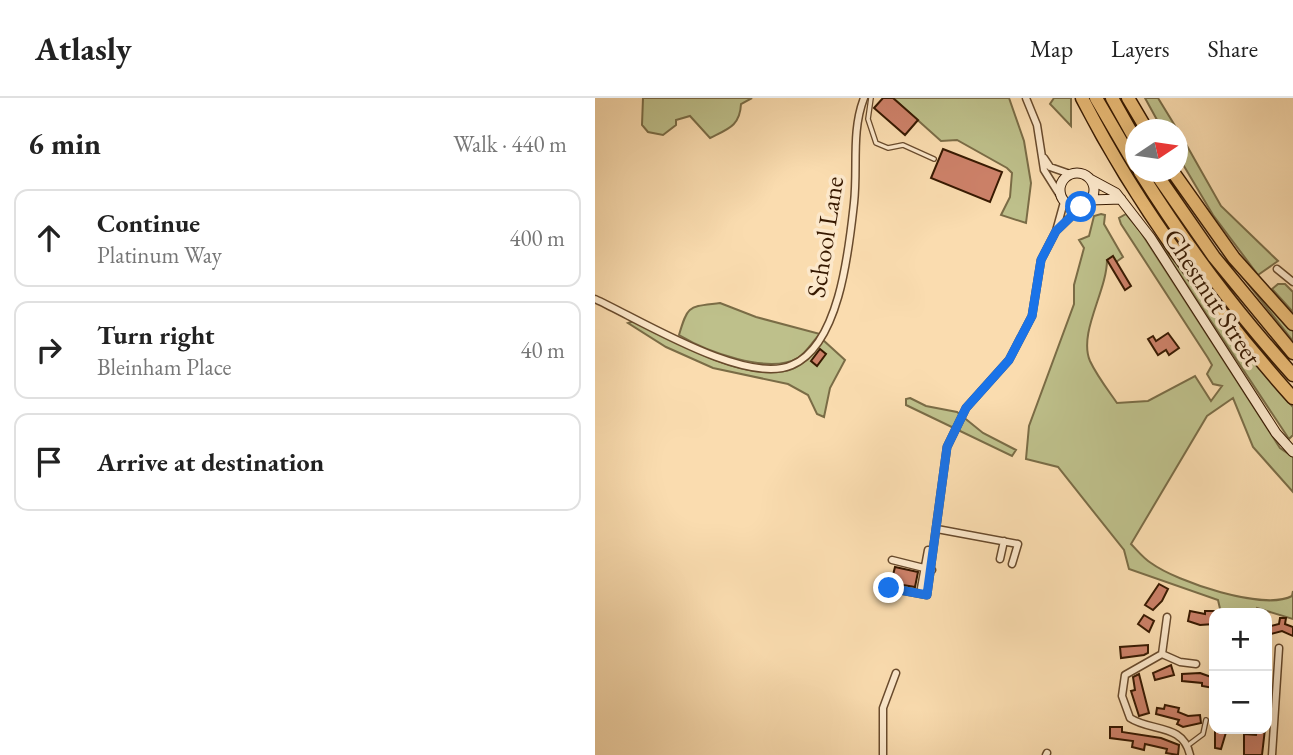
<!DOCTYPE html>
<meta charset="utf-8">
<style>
:root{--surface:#fff;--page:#f2f2f2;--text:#222;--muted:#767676;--line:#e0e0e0}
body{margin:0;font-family:"EB Garamond",serif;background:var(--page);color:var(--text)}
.controls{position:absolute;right:21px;bottom:21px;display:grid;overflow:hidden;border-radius:14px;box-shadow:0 7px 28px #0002}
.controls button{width:63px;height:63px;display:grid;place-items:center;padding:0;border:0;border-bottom:2px solid var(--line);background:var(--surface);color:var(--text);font:35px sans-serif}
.compass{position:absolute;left:530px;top:21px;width:63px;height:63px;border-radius:50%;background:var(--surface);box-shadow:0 7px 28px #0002;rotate:77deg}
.stop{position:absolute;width:21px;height:21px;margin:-16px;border:5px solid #1a73e8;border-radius:50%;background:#fff}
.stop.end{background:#1a73e8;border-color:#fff;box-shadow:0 2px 7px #0008}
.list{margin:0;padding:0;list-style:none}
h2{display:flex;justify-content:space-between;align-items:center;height:91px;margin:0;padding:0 28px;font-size:30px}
h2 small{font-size:23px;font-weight:400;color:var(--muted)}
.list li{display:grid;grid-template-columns:46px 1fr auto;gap:21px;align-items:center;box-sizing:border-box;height:98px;margin:0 14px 14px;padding:0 14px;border:2px solid var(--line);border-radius:14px}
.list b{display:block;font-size:26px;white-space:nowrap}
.list p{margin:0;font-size:23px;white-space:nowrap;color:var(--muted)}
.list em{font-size:23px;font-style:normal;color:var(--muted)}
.icon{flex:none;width:38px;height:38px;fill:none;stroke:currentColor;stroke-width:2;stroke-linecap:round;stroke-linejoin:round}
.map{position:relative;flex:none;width:698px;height:657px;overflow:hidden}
header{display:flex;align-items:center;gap:42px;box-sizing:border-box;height:98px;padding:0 35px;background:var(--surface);border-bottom:2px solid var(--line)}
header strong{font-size:33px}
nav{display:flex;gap:38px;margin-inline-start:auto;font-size:24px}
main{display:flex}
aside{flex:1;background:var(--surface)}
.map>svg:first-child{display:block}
.green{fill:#bec08b;stroke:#7a6c46;stroke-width:2}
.building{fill:#cd8169;stroke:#371901;stroke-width:2}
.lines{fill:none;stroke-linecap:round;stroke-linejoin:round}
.lane-casing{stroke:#684a2c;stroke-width:6}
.street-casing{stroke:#684a2c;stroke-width:9}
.secondary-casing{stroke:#371901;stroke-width:11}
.highway-casing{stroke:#371901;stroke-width:15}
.lane{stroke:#fce8cb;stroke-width:3.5}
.street{stroke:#fce8cb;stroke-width:6}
.secondary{stroke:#fce8cb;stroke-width:9}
.highway{stroke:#edbe78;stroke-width:12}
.route{stroke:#1a73e8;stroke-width:9}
.labels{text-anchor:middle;stroke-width:7;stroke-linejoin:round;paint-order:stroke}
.street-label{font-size:26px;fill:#371901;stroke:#fce8cb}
</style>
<header>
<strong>Atlasly</strong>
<nav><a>Map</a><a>Layers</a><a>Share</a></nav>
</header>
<main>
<aside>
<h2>6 min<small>Walk · 440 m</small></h2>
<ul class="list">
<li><svg class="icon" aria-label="ahead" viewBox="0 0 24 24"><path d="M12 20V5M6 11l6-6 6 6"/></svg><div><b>Continue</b><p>Platinum Way</p></div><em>400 m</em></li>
<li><svg class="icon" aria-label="right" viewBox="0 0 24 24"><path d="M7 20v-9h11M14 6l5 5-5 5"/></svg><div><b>Turn right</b><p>Bleinham Place</p></div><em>40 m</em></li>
<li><svg class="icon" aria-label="arrive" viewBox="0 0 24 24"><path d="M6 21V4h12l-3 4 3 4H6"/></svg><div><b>Arrive at destination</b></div></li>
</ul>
</aside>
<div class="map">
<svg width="698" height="657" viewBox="0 0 698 657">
<rect width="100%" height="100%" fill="#fadcaf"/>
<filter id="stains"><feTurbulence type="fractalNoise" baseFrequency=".00286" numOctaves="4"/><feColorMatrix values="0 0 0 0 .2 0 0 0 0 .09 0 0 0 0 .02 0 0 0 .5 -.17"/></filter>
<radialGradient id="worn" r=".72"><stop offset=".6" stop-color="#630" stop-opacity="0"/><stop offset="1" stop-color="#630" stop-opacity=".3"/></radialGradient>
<path class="green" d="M48,0H157L146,6C145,28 133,31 115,40L95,18L81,22V27L68,37L53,34L47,27Z
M298,0H414L429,43L436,85L431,125L406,117L415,99L417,75L412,70L362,42L346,43Z
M459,0H476V28L455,6Z
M550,0H563L582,31H567Z
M583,32L626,108L683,163L663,177L618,117L583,58Z
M506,116L510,117L509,126L528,159L521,164L518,159L512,162C512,193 483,235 495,263C502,278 513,292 522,305L553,303L600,278L616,303L627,288L618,286L612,276L617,267L613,260L526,126L524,120L531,116L545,133L685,350L698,359V394L658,349L638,300L612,318L536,446C542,452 548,460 556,465C582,484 669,513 697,498L698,493V521L662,510L660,515H626L623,502L534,471L529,452L463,369L431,361L434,328L479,206V187L489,150L484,142L494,138L499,118Z
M557,134L639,240L698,309V337L694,341Z
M635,163L698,229V243Z
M683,186H690L698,194V214L677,191Z
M125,205L161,219L225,236C218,243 211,255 203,260C173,277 111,253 84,237C93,206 94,209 125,205Z
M39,223C77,242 153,287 197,271C211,266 219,253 228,242L250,262L235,290L229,319L222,316L213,297L193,286L118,270L71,249L33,225Z
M315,300L331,308L362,314L388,335L421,352L417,358L311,307V301Z"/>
<path class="building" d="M288,0H298L323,22L310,37L279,10Z
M348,51L407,74L395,104L336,80Z
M518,158L536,188L530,192L512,162Z
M573,235L584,250L574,257L571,252L563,257L553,241L558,238L561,243Z
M225,251L231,256L222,268L216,263Z
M300,469L323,474L320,489L296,485Z
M564,486L573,491L567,503L558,512L550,507Z
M595,513L610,516V513H619V526L605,527L593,523Z
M549,517L559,523L554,534L543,526Z
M685,520H691L690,526L698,529V538L687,533L672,537V529L684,526Z
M553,547V555L549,557L526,560L525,549Z
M576,567L579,577L560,582L558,575Z
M605,575L619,580V590L607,588V585L587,583V576Z
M544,576L554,615L544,618L536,593L540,592L538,579Z
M570,607L584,610L583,614L593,618L605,617L606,625L588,629L582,626L584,622L561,616L562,610L569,611Z
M515,629H527V634L566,640L584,647L583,657L571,655L572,651L550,646L549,652L537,649L538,643L515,640Z
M632,631L626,651L620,650V632Z
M662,631H670L667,657H649V636L661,637Z"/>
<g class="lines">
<g class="lane-casing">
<path id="lane" d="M276,0L273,21L281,45L293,50L308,47L339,61
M592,648L608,636L611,622"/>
</g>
<g class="street-casing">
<path id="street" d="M431,0L442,27L449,72L466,99
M449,60L455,69L475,76
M461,133L486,109
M682,171L698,184
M0,201C44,221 151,288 197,267C245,247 254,150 259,105C263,69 256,34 269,0
M342,431L423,446L417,466
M405,461L409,443
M297,462L337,472
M294,490L332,497L352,349L371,310L414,262L437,218L446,162L461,133L469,104
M326,490L333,452
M572,519L567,556L530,577L527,598L535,620C556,634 588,625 595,657
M567,556L585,564L601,566
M288,657V610L301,575
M451,657L452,655
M677,657L684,550"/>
</g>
<g class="secondary-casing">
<path id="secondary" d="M465 92a17 17 0 1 1 34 0a17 17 0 1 1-34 0Z
M495,81L521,95L555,139L681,335L698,354
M496,102L526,101"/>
</g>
<g class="highway-casing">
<path id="highway" d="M487,0C543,109 617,209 698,300
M501,0L540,67
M517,0L540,41
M533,0L552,32
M545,74C593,150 637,209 698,277
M560,74L619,159L698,255
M578,74L639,160L698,226"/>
</g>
<use href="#lane" class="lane"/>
<use href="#street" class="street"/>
<use href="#secondary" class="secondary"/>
<use href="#highway" class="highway"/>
</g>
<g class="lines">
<path class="route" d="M294,490L332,497L352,349L371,310L414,262L437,218L446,162L461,133L486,109"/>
</g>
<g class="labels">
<g class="street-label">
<text transform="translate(230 139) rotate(-81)" y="9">School Lane</text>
<text transform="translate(618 199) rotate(57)" y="9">Chestnut Street</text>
</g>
</g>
<rect width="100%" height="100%" filter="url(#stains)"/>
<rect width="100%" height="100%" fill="url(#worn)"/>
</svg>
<div class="controls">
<button>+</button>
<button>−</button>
</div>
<svg class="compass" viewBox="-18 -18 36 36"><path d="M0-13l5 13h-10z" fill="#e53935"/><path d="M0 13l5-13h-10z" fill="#767676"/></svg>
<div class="stop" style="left:486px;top:109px"></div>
<div class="stop end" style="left:294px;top:490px"></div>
</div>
</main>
